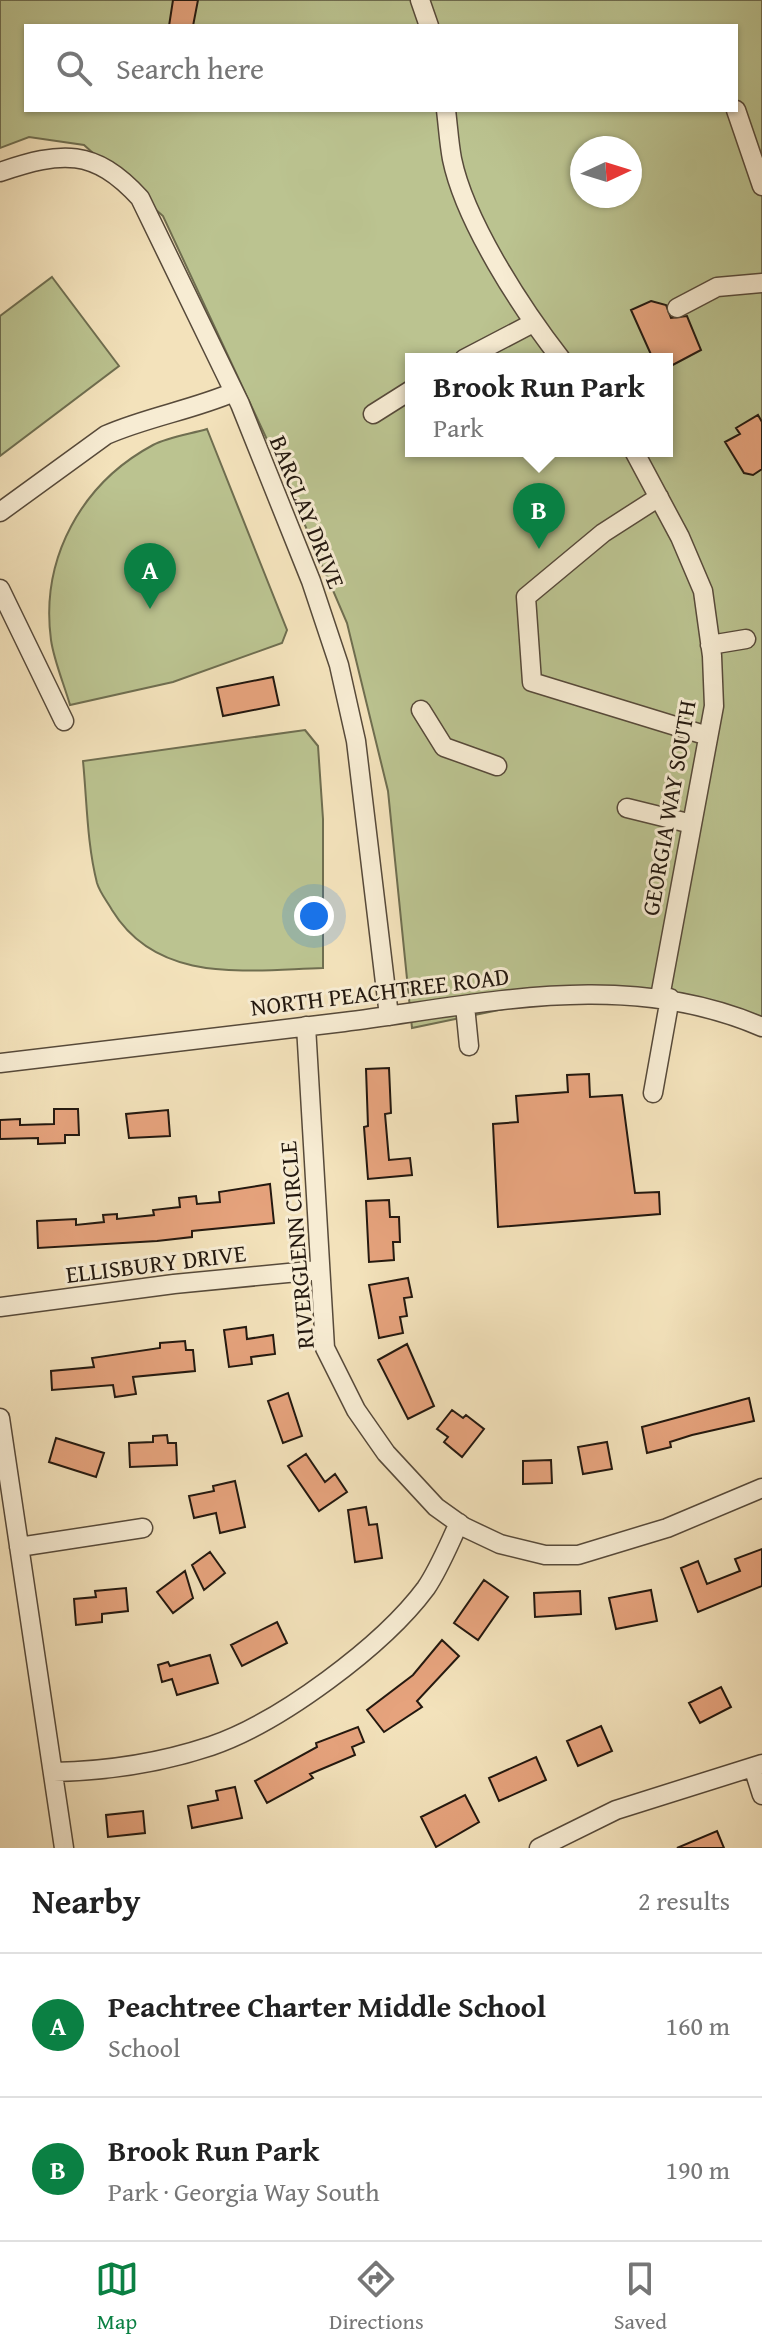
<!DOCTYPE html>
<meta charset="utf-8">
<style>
:root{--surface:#fff;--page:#f6f6f6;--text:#222;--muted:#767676;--line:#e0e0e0;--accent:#0b8043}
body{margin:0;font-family:"Gentium Book Plus",serif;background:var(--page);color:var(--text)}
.compass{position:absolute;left:570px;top:136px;width:72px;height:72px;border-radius:50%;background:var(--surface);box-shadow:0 2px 6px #0004;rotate:86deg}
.you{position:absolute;left:314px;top:916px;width:28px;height:28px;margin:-20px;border:6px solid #fff;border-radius:50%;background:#1a73e8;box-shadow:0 0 0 12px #1a73e833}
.badge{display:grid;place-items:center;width:52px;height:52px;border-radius:50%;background:var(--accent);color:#fff;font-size:26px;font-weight:700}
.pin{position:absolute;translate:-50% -66px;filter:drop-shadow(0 2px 4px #0008)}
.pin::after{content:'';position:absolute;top:42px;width:28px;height:24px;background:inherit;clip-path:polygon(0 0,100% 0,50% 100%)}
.popup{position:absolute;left:405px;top:353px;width:268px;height:104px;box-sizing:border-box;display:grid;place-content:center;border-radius:0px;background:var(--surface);filter:drop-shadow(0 2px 6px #0005);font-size:26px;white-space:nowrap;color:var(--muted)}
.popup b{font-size:30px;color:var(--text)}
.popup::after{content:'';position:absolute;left:50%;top:100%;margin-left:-16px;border:16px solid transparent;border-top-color:var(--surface)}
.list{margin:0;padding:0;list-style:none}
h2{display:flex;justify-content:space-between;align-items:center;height:104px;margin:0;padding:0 32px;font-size:34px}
h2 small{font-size:26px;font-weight:400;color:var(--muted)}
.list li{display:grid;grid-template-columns:52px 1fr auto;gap:24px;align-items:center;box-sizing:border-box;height:144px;padding:0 32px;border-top:2px solid var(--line)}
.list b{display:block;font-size:30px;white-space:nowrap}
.list p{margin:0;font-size:26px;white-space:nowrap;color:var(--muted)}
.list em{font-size:26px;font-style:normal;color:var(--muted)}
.icon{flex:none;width:44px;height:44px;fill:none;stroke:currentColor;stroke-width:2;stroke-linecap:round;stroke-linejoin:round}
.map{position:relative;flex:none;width:762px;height:1848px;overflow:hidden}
.search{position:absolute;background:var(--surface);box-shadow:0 2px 6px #0004;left:24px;right:24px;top:24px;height:88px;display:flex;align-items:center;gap:20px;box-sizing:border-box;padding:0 28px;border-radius:0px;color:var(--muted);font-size:30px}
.sheet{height:392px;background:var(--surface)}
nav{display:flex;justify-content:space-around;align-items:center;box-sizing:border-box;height:112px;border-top:2px solid var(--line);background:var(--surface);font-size:22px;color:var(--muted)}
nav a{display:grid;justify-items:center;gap:4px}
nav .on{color:var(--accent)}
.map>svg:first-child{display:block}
.green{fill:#bbc390;stroke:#6f6e50;stroke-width:2;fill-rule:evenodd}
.building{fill:#e6a37d;stroke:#23180f;stroke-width:2}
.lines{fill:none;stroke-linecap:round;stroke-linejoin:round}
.minor-casing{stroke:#574a3a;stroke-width:21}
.minor{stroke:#f7ecd3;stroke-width:18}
.labels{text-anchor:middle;stroke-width:6;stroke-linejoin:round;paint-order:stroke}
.street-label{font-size:24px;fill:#23180f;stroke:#f7ecd3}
</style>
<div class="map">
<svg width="762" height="1848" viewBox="0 0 762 1848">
<rect width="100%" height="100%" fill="#f3e2bb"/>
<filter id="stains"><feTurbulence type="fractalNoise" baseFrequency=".0025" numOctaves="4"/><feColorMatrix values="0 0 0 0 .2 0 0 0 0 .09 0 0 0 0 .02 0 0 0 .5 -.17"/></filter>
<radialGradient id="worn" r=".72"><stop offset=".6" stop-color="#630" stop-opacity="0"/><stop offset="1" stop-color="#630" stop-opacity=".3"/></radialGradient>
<path class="green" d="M0,0H762V1029L595,990L412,1028L388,791L347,623L283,474L163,216L84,145L29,137L0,148ZM26,26H736V110H26ZM582,148H630V196H582ZM411,359H667V451H411Z
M52,277L119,366L0,456V316Z
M207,429L287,630L282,643L173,682L70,705C64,684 54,661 51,640C40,558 82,483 153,445C168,437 190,434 207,429Z
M305,730L318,746L323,819V968C247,970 158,985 112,910C107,901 100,893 97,883C87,844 87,802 83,761Z"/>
<path class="building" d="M173,0H198L193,26H169Z
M651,301L666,305L671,318L687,316L701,350L667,368V359H653L631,310Z
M758,415L762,422V469L753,475L744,473L725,442L740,434L736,428Z
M273,677L279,705L223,716L217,688Z
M389,1068L391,1113L385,1114L389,1160L410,1158L412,1175L368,1179L364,1127L368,1126L366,1069Z
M589,1074L590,1097L622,1095L635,1193L659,1192L660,1214L498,1227L493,1124L518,1122L516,1096L568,1092L567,1075Z
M54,1109H78L79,1135H65V1143L38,1144V1138L0,1139V1120L20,1119V1125L54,1124Z
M168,1110L170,1136L129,1138L126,1114Z
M270,1184L274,1223L192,1231V1237L157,1241L38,1248L37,1221L76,1219V1225L104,1222L103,1215L117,1214V1219L154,1215L153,1210L180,1207L179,1198L196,1196L197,1204L220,1202L219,1192Z
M389,1200L390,1217H399L400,1242H393L394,1260L369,1262L366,1201Z
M408,1278L412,1297L404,1298L407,1316L400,1317L403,1333L379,1338L369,1285Z
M246,1327L247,1339L273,1335L275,1354L251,1357L252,1364L229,1367L224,1330Z
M185,1341L186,1350H193L195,1371L133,1377L136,1394L115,1397L113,1385L52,1390L51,1371L94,1367L92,1358L160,1348V1343Z
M407,1344L434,1406L408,1419L378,1360Z
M288,1393L302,1436L283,1443L268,1401Z
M749,1398L754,1421L692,1435L670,1442L671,1447L647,1453L642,1427Z
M452,1410L463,1418L466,1415L484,1429L462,1457L444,1442L448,1437L437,1429Z
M167,1435L168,1443H176L177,1465L130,1467L129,1443L153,1442V1436Z
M56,1438L104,1453L96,1477L49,1462Z
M607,1442L612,1469L583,1474L578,1447Z
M306,1454L325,1482L335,1474L347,1492L319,1511L288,1466Z
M551,1460L552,1483L523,1484V1461Z
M235,1481L245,1527L220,1533L216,1513L194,1518L189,1496L214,1491L213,1486Z
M366,1507L369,1525L377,1524L382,1558L355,1562L348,1510Z
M762,1549V1586L698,1612L681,1568L698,1561L707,1584L740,1571L735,1559Z
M210,1552L225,1573L204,1590L192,1565Z
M185,1571L193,1598L173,1613L157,1592Z
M484,1580L508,1597L478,1640L454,1623Z
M126,1588L128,1611L102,1614V1622L76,1625L74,1599L96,1597L95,1591Z
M651,1590L657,1621L616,1629L609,1598Z
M580,1591L581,1614L535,1617L534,1593Z
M277,1622L287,1643L242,1666L231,1645Z
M442,1640L459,1656L417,1701L422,1707L384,1732L367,1710L413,1675Z
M210,1655L218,1683L177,1695L172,1679L162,1682L158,1665L168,1662L170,1666Z
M721,1687L731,1707L700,1723L689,1703Z
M601,1726L612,1751L578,1766L567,1741Z
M358,1727L364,1742L352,1747L355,1755L310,1774L313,1778L267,1803L255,1781L317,1747L316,1743Z
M536,1757L546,1780L499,1801L489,1778Z
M235,1787L242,1818L192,1828L188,1806L218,1800L216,1791Z
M465,1795L479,1822L436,1847L421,1817Z
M143,1811L145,1833L108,1837L106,1815Z
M717,1831L724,1848H677Z"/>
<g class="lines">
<g class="minor-casing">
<path id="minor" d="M420,0L429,26
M446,110C448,126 449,143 452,159C465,222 522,309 561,359
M736,110L762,186
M0,172C62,151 94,148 140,198L240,404L311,581L339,665L356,741L389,1016
M677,308L717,287L762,283
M464,359L533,323
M373,414L411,390
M634,451L680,537L703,591L712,656L714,706L660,997
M659,497L603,533L526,597L532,682L708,736
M0,512L106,435C147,417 192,410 234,392
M0,589L64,721
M710,645L746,639
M421,710L444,747L497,766
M627,808L692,824
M465,1006L469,1046
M306,1026L325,1348L356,1410L386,1453L436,1507L464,1527L500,1544L545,1555H578L667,1528L762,1488
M0,1063C114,1049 229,1036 344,1022C485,1004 625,968 762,1027
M653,1093L670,998
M0,1307L174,1284L319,1270
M0,1418L64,1848
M19,1547L143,1528
M753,1767L762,1795
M54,1772C108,1771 160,1763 211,1746C279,1723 383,1646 426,1588C439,1569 449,1544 459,1523
M539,1848L616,1810L762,1764"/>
</g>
<use href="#minor" class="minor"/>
</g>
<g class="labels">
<g class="street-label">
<text transform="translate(307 512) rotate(68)" y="8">BARCLAY DRIVE</text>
<text transform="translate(669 808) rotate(-80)" y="8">GEORGIA WAY SOUTH</text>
<text transform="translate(380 992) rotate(-7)" y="8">NORTH PEACHTREE ROAD</text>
<text transform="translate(297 1245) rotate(-95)" y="8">RIVERGLENN CIRCLE</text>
<text transform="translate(156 1264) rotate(-7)" y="8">ELLISBURY DRIVE</text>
</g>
</g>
<rect width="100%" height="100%" filter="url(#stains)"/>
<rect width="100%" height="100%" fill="url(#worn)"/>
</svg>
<svg class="compass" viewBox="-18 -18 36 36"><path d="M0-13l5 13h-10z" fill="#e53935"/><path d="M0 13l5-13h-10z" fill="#767676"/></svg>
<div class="you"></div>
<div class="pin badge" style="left:150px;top:609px">A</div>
<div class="pin badge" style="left:539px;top:549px">B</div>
<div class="popup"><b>Brook Run Park</b>Park</div>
<div class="search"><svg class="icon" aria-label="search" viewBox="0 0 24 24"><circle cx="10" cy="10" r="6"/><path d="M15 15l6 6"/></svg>Search here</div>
</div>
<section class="sheet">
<h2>Nearby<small>2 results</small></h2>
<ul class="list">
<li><span class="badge">A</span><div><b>Peachtree Charter Middle School</b><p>School</p></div><em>160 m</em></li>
<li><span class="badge">B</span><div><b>Brook Run Park</b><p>Park · Georgia Way South</p></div><em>190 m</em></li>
</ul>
</section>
<nav>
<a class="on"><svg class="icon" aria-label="map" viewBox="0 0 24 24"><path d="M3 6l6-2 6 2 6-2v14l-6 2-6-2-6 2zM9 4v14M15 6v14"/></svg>Map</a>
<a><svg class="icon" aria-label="directions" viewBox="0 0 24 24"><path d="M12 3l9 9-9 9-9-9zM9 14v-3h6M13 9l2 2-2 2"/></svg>Directions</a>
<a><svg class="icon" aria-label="saved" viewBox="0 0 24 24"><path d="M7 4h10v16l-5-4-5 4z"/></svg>Saved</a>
</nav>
